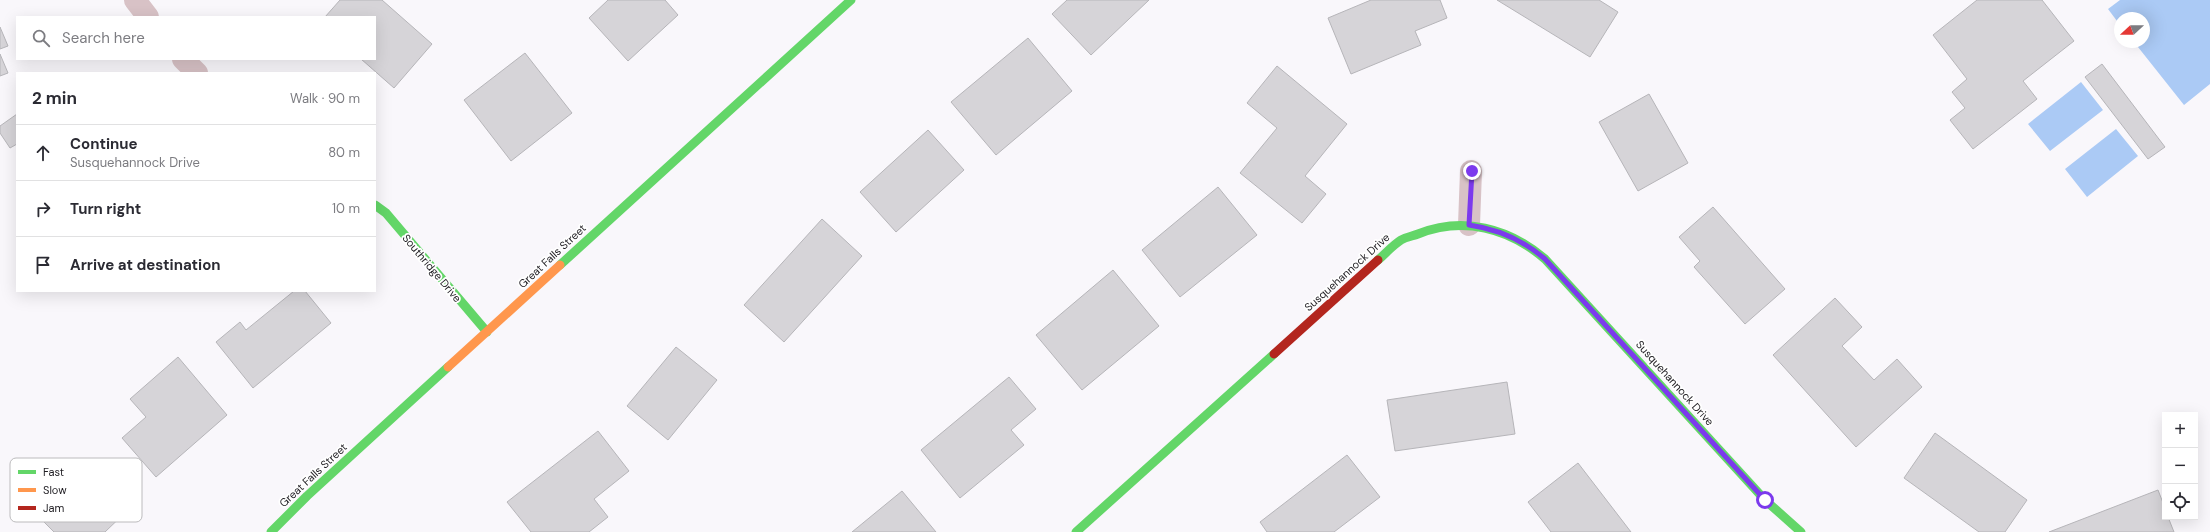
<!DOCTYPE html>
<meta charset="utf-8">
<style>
:root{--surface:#fff;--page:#f7f7f7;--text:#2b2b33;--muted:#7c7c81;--line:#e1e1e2}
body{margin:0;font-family:"DM Sans",sans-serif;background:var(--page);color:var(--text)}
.controls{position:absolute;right:12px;bottom:12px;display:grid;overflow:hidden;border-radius:0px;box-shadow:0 4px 16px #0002}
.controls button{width:36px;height:36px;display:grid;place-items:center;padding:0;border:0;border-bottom:1px solid var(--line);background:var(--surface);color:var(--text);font:20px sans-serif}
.compass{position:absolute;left:2114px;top:12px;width:36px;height:36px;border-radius:50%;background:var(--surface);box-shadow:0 4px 16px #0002;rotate:249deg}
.stop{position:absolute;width:12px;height:12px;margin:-9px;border:3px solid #7c3aed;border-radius:50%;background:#fff}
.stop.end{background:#7c3aed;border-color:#fff;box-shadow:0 1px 4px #0008}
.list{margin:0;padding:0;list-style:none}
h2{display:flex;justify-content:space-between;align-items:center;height:52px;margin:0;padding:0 16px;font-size:17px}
h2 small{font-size:13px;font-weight:400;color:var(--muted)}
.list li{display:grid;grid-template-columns:26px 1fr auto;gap:12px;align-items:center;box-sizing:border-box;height:56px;padding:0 16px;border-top:1px solid var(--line)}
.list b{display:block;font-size:15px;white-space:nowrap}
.list p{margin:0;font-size:13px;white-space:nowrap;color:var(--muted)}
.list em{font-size:13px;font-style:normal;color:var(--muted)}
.icon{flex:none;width:22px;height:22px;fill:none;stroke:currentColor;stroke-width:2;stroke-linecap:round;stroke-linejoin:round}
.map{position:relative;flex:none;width:2210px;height:532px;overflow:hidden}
.search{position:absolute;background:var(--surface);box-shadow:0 4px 16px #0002;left:16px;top:16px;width:360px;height:44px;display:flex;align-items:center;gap:10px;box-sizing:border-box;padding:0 14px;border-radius:0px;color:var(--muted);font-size:15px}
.panel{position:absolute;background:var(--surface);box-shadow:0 4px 16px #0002;left:16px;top:72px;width:360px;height:220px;border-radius:0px}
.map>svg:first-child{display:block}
.water{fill:#abcaf5}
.building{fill:#d6d4d8;stroke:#b6b5b9}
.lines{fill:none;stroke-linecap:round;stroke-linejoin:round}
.street{stroke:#d8c2c6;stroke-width:22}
.fast{stroke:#63d668;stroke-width:9}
.slow{stroke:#ff974d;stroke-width:9}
.jam{stroke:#b3261e;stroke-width:9}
.route{stroke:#7c3aed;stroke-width:5}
.labels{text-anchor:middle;stroke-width:3.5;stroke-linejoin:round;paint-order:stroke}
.street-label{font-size:11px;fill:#1f1d22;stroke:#fff}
.key{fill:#fff;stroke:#bcbbbd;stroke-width:1}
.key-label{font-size:11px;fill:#1f1d22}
</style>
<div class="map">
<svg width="2210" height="532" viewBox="0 0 2210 532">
<rect width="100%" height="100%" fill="#f9f7fb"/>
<path class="water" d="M2120,0H2210V84L2184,105L2134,42H2144V18H2120V25L2108,9Z
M2081,82L2103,110L2050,151L2028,124Z
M2116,129L2138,156L2087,197L2065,169Z"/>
<path class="building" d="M340,0H382L432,44L394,88L361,59H375V17H325Z
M608,0H665L678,15L628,61L589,18Z
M1067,0H1149L1091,55L1052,14Z
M1371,0H1440L1447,18L1415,31L1421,45L1351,74L1328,18Z
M1497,0H1599L1618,12L1590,57Z
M1977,0H2042L2074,41L2023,81L2037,99L1973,149L1950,120L1965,108L1952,92L1967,79L1933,35Z
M0,27L8,46L0,49Z
M1028,38L1072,91L996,155L951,102Z
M525,53L572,113L511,161L464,100Z
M0,54L8,73L0,76Z
M2102,64L2165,147L2148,159L2085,77Z
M1277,66L1347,124L1305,176L1326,194L1302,223L1240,173L1277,128L1247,103Z
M1649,94L1688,163L1638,191L1599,122Z
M17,114V144L10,148L0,133V126Z
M928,130L964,170L896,232L860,192Z
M1218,187L1257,235L1180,297L1142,250Z
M1713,207L1785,289L1745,324L1694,267L1700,261L1679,237Z
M822,219L862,256L784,342L744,305Z
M1113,270L1159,326L1082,390L1036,335Z
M294,291H305L331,323L253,388L216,342L240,322L246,330Z
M1835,298L1862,327L1842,346L1874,380L1897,359L1922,387L1856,447L1773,355Z
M676,347L717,380L668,440L627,406Z
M178,357L227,415L156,477L122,438L146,417L130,399Z
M1009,377L1036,409L1011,430L1024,445L960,498L921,450Z
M1507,382L1515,434L1395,451L1387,400Z
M598,431L629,471L594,499L608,517L589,532H531L507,502Z
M1935,433L2027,500L2005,532H1979L1904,478Z
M1347,455L1380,497L1334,532H1267L1260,522Z
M1578,463L1631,532H1551L1528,502Z
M95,473L130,508L105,532H54L44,522Z
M2158,490L2165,508V517H2168L2174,532H2049Z
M902,491L936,532H852Z"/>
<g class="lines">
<path class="street" d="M135,0L148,17
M183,59L197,73
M1469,225L1471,171"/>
<path class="fast" d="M375,205L386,213L487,332
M1378,260C1385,254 1393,245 1401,240C1406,237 1413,236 1418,234C1463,216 1509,228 1545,259L1765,500L1801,532
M560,265L851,0
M271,532L307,496L448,367
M1076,532L1274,354"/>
<path class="slow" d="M448,367L560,265"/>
<path class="jam" d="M1274,354L1378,260"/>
</g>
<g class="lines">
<path class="route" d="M1472,171L1469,225C1498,229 1523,240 1545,259L1765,500"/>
</g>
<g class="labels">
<g class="street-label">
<text transform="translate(552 256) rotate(-43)" y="4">Great Falls Street</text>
<text transform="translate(432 268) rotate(50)" y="4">Southridge Drive</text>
<text transform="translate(1347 272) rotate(-42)" y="4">Susquehannock Drive</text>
<text transform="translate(1675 383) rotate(48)" y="4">Susquehannock Drive</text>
<text transform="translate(313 475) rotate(-43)" y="4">Great Falls Street</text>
</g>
</g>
<rect x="10" y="458" width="132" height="64" rx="6" class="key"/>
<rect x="18" y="470" width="18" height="4" fill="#63d668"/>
<rect x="18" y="488" width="18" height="4" fill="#ff974d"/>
<rect x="18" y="506" width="18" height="4" fill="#b3261e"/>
<g class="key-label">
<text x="43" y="476">Fast</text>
<text x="43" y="494">Slow</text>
<text x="43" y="512">Jam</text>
</g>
</svg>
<div class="controls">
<button>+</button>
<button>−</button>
<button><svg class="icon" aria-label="locate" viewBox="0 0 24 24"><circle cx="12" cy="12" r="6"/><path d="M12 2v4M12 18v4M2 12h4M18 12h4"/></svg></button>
</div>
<svg class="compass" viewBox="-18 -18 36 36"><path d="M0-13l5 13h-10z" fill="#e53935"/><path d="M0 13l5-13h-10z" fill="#7c7c81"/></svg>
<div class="stop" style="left:1765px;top:500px"></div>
<div class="stop end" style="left:1472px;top:171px"></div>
<div class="search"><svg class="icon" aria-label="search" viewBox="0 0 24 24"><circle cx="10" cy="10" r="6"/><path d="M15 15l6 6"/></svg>Search here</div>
<section class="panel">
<h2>2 min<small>Walk · 90 m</small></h2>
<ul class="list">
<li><svg class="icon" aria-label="ahead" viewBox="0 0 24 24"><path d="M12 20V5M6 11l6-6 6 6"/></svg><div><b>Continue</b><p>Susquehannock Drive</p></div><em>80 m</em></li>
<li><svg class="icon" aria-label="right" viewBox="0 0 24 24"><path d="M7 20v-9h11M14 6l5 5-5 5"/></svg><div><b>Turn right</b></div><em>10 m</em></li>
<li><svg class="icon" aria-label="arrive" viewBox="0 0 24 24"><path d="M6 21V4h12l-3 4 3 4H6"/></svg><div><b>Arrive at destination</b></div></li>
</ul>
</section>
</div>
